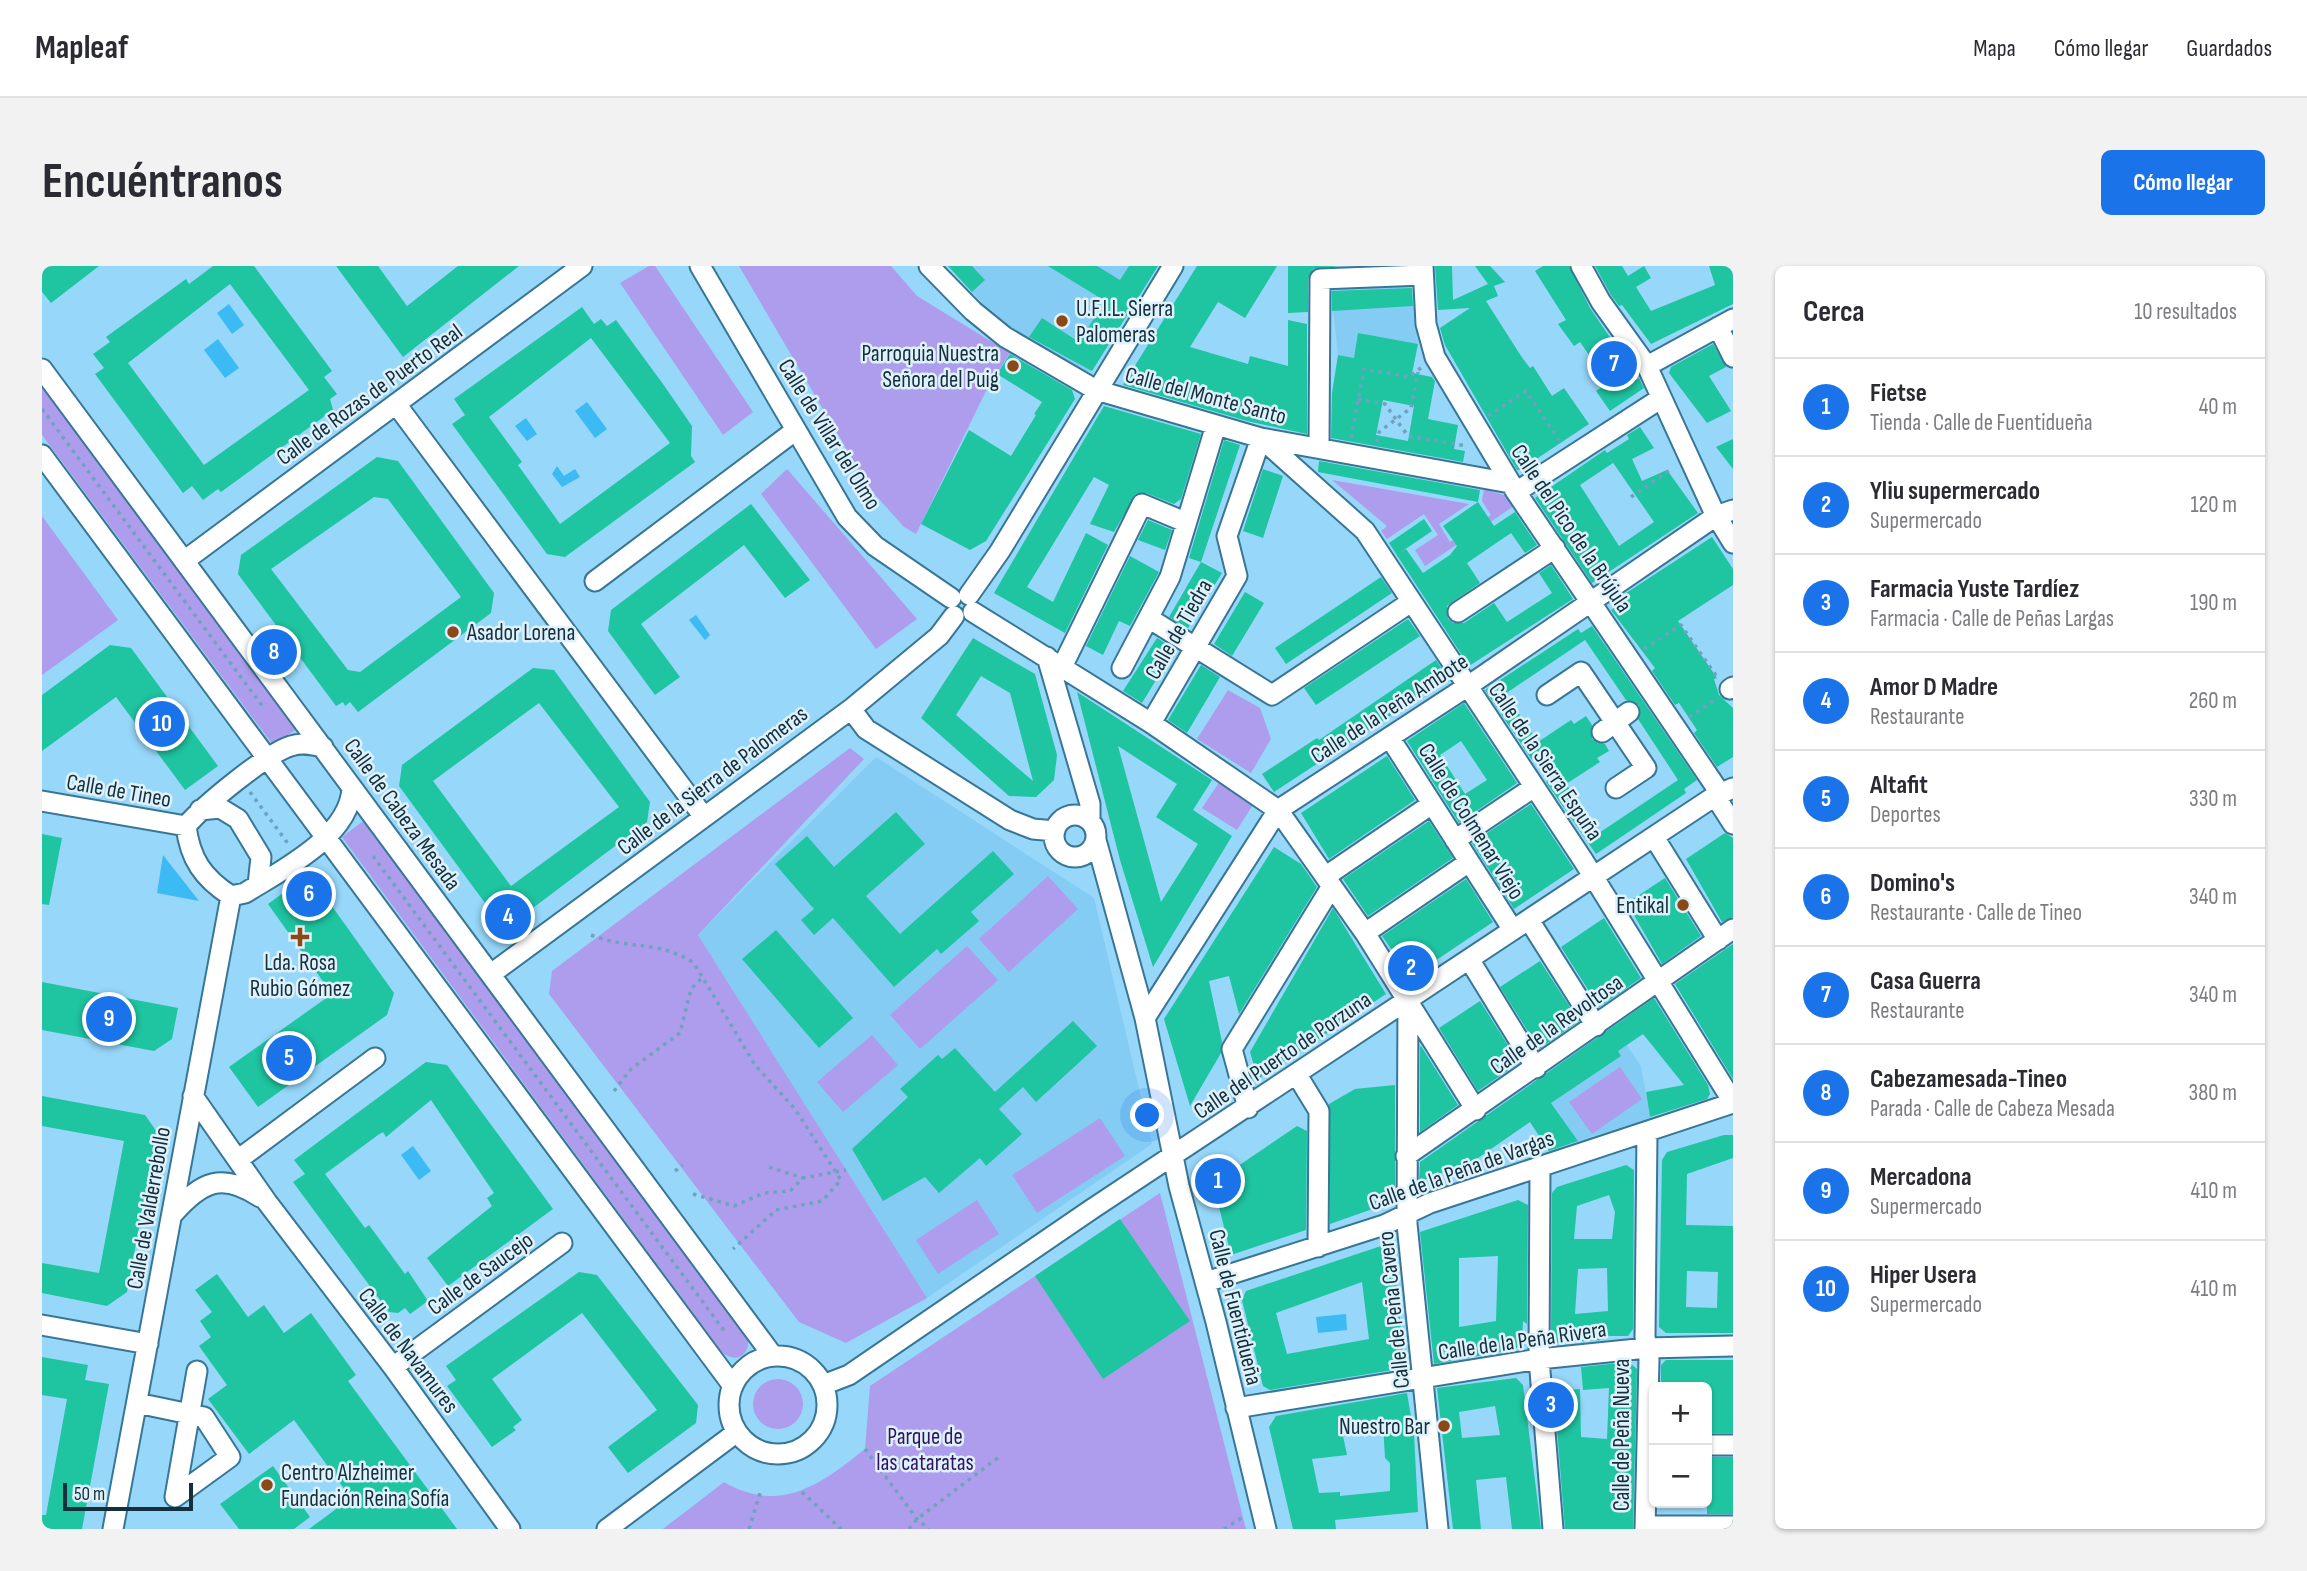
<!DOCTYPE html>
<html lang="es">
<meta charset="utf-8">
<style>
:root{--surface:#fff;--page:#f2f2f3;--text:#2b2b33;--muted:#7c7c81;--line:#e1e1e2;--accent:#1a73e8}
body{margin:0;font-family:"Sofia Sans Condensed",sans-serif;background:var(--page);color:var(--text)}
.controls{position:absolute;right:21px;bottom:21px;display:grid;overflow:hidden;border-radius:10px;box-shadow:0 2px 5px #0004}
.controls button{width:63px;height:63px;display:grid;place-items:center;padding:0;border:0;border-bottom:2px solid var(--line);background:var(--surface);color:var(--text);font:35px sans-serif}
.scale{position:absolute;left:21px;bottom:18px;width:130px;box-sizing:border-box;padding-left:7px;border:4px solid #152f3c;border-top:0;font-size:19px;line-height:24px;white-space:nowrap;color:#152f3c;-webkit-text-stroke:5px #dff2fc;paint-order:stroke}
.you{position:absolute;left:1106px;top:850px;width:24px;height:24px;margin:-18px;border:5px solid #fff;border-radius:50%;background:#1a73e8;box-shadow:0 0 0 10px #1a73e833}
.badge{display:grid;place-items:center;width:46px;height:46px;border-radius:50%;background:var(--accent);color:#fff;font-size:23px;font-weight:700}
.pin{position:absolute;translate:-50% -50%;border:4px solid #fff;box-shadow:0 2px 7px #0006}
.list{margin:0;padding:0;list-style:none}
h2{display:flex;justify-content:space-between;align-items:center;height:91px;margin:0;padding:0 28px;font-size:30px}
h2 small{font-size:23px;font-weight:400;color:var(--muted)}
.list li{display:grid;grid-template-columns:46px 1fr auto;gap:21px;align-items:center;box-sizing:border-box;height:98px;padding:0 28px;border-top:2px solid var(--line)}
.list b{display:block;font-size:26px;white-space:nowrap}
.list p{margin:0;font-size:23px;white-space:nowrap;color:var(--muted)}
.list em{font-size:23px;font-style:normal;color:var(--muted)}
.map{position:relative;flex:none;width:1691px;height:1263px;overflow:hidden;border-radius:10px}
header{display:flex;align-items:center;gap:42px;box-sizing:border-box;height:98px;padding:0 35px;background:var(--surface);border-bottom:2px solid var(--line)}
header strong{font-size:33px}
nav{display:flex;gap:38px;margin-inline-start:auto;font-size:24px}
.intro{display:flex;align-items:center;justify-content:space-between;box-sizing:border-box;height:168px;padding:0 42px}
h1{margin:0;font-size:49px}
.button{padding:18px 32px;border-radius:10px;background:var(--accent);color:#fff;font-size:24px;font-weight:700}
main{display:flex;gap:42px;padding:0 42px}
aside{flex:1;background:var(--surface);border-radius:10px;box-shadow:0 2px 5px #0004}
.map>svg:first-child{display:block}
.built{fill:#84ccf4}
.green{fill:#ad9dec}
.water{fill:#3cbaf4}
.building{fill:#1fc4a1;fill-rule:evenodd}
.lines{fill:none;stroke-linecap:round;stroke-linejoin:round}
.minor-casing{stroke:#387696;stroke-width:23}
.path{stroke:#6ea2be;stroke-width:3.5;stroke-dasharray:3.5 5;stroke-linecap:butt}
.minor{stroke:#fff;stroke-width:19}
.poi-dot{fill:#8a4916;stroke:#dff2fc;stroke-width:2.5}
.labels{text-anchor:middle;stroke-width:5;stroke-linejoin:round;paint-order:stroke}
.poi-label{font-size:23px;fill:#152f3c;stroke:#dff2fc;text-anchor:start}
.street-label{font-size:23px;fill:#152f3c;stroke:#dff2fc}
.park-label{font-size:23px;fill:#311264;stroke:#dff2fc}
</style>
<header>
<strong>Mapleaf</strong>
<nav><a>Mapa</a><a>Cómo llegar</a><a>Guardados</a></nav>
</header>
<div class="intro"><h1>Encuéntranos</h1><a class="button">Cómo llegar</a></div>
<main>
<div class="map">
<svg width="1691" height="1263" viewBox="0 0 1691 1263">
<rect width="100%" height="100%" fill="#97d7fa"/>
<path class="built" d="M906,0H1115L1050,105L1040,106L954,52Z
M1369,19L1376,78L1371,103L1296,89L1289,24Z
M834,491L1052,632L1110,878L885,1032L656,669Z
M1571,759L1599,800L1608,852L1536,875L1493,813Z"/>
<path class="green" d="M607,0H613L711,146L681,169L578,17Z
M697,0H849L875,30L968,87L945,123L874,268L862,261L828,223Z
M0,120L255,463L231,479L0,169Z
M745,203L875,353L834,383L719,228Z
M1290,214L1427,238L1397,258L1408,276L1449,249L1440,235L1442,223L1465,230L1472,240L1383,300L1373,284L1396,269L1382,248L1345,273L1339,265L1345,260Z
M0,250L76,354L0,409Z
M1186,424L1218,442L1229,473L1209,507L1155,473Z
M808,482L822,493L656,669L885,1032L804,1077L757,1056L507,728L510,705Z
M1178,515L1212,537L1195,564L1160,542Z
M324,553L706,1072C708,1091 692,1098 679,1085L300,571Z
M1006,610L1036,643L967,706L937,673Z
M925,680L956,714L878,783L848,749Z
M830,769L856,799L801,846L775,816Z
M1578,801L1600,833L1550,868L1527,836Z
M1058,852L1083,890L995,947L970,909Z
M1118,927L1204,1263H621L682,1216C739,1249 779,1218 823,1183L828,1120Z
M935,934L957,968L896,1008L874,974Z
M711 1138a25 25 0 1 1 50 0a25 25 0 1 1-50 0Z"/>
<path class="water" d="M187,38L202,59L190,68L175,47Z
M176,73L197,102L183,112L162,84Z
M545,136L565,163L553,172L533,145Z
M484,152L495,168L485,175L473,160Z
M515,200L522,210L533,203L538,211L520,221L510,208Z
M654,349L668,369L663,374L647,354Z
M121,589L157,635L115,627Z
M371,880L389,905L377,914L359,889Z
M1304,1048L1305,1064L1276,1067L1274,1051Z"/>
<path class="building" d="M0,0H57L9,37L0,26Z
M171,0H212L290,105L282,111L295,128L288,133L291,144L179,226L176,223L161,234L150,220L141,227L53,108L62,102L51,88L68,76L64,71L144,13L147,18ZM188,18L267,124L162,199L86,97Z
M294,0H336L365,40L416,0H477L361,91Z
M906,0H930L943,14L930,26Z
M1006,0H1055L1078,14L1087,0H1116L1050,105L987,71L1000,52L1037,76L1063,35Z
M1155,0H1235L1203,52L1176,36L1148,81L1206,98L1208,90L1246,100V54L1265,58V168L1205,155L1081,119Z
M1246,0H1297L1271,3L1266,13V46L1246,47Z
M1393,0H1410L1411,34L1446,18L1433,0H1448L1463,16L1452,20L1456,30L1444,35L1479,90L1488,102L1491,100L1510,130L1522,122L1547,158L1478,204H1475L1403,79L1398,62L1428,42L1396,44Z
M1501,0H1527L1548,42L1582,92L1558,105L1538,76L1532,80L1516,58L1524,54L1493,5Z
M1553,0H1580L1586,10L1602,0L1609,12L1594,21L1609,45L1673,19L1667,0H1691V38L1609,78L1580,39L1577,40L1569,29Z
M1370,22L1371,40L1290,45V25Z
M540,41L552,58L559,53L565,60L574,54L621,118L650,160L649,190L653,196L523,291L505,288L410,158L423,149L412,133ZM549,72L628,177L518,258L476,199L480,196L447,151Z
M1316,67L1376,78L1370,107L1390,111L1393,115L1386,153L1416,159L1412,183L1423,185L1421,196L1289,172L1290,127L1296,89L1312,92ZM1341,134L1372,140L1366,175L1334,169Z
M1671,78L1684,101L1667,110L1689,145L1665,157L1627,107L1629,101Z
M968,88L1030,124L1033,133L944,275L928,284L879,258L927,164L969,190L994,149L992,148L1000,136L955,108Z
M1597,112L1602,122L1568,145L1554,125L1568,116L1572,124Z
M1062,140L1159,168L1139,233L1132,238L1104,227L1094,228L1072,266L1048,258L1067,219L1052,211L985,321L1011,336L1044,267L1066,279L1023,367L952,327Z
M1598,161L1612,182L1590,193L1600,215L1625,204L1656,247L1550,317L1493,232L1563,184L1565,187L1587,173L1585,169ZM1565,188L1612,256L1577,280L1538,219L1571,197Z
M1691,173V203L1674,181Z
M1182,174L1198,179L1159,296L1147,292Z
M335,191L356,195L452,327L449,347L316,446L308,436L303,440L301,436L294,440L196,308L199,289ZM332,231L346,233L419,331L318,406L306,404L229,303Z
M1277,195L1438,224L1436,236L1276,206Z
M1221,203L1241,210L1221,272L1201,265Z
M1436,236L1452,260L1473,246L1495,279L1483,287L1469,267L1425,297L1438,317L1405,340L1406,353L1411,357H1422L1452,337L1465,356L1510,327L1497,307L1509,299L1531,333L1427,400L1347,277L1382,253L1390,265L1356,288L1364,283L1381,307L1408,289L1415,280L1401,260Z
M709,238L768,314L743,332L702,279L599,358L638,411L613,429L566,365L569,344Z
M1106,254L1130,264L1123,284L1096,274Z
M1670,271L1691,303V319L1636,355L1675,412L1672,413L1677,429L1691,442V491L1675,501L1652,467L1655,464L1637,437L1633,439L1610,405L1613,402L1569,344L1581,336L1578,331Z
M1088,290L1117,306L1088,360L1077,355L1061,389L1044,380Z
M1159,296L1180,307L1146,362L1127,351Z
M1339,311L1350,327L1244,398L1233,382Z
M1203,326L1222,337L1190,390L1172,378Z
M1366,353L1378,370L1274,439L1262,422Z
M1550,360L1655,514L1642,523L1644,527L1554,588L1504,516L1516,508L1502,486L1490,494L1443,424L1536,363L1539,367ZM1539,368L1584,434L1597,439L1596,453L1636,514L1557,567L1524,518L1558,496L1555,492L1567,485L1563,478L1550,473V459L1544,450L1532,458L1529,454L1496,476L1463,428L1543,374Z
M931,372L993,408L1015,489L1012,514L994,531L967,530L879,452ZM939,410L968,427L991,515L914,449Z
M1115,372L1133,383L1100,437L1081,425Z
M68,379L89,382L176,500L143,524L74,431L0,485V429Z
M1394,394L1406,412L1232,526L1220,508L1275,472L1277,474Z
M1159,399L1178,411L1145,467L1126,454Z
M491,402L512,404L608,536L605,556L475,654L454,652L357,520L360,499ZM497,437L577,541L469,620L391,515Z
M1035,426L1170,514L1151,544L1190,570L1111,701L1078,594ZM1076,480L1135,518L1114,551L1156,578L1119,636Z
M1422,437L1475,517L1417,557L1365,475ZM1419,475L1445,514L1423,528L1398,489Z
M1345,490L1373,534L1287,593L1259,547Z
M1489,538L1532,603L1472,643L1430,577Z
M854,546L883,578L824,630L858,668L951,585L972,608L929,646L937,655L899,688L895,683L852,721L791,652L772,669L759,654L772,643L733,598L765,570L792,601Z
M1387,555L1411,592L1326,650L1301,613Z
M1683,567L1691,572V651L1680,656L1644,593Z
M0,568L20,572L7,639L0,638Z
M1232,581L1259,598L1275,621L1197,748L1187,710L1167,715L1180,776L1179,787L1148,840L1122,753Z
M267,608L352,727L345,749L216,841L187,801L290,728L226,638Z
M1623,612L1659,670L1620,698L1585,637Z
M1424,613L1451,656L1369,711L1340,670Z
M1291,642L1344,728L1216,813L1208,786Z
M1562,652L1599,712L1557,741L1519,681Z
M734,664L811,752L777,782L700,693Z
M1691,678V813L1633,718Z
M1498,695L1537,755L1497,783L1458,721Z
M0,716L136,742L130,773L112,785L0,764Z
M1612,732L1666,819L1668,828L1665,833L1608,851L1604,826L1642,819L1601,768L1576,785L1579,790L1509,837L1536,875L1507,885L1488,856L1436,892L1377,916L1378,896Z
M1438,735L1477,797L1436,825L1397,762Z
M1031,755L1055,780L994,836L981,821L957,843L980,868L944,900L938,892L897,927L883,911L841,935L810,883L866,831L858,823L896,789L900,793L913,782L953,826Z
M1379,780L1416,839L1378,866V781Z
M384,796L405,799L511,943L406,1020L385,992L450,940L445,932L452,927L389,834L344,871L341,866L336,869L283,908L323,962L327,959L363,1008L366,1005L386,1035L368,1048L363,1042L356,1047L347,1046L251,916L263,908L252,894Z
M1353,819V935L1288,958L1287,838L1313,823Z
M0,830L103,849L115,866L85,1026L65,1040L0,1027V997L57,1007L82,875L0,860Z
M1255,860L1265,865L1264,964L1189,989L1171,917Z
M1682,869H1691V892L1645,908L1644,959L1691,960V1067H1624L1617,1061L1620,894L1625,886ZM1645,1005L1676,1006L1675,1042L1644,1041Z
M1584,899L1592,904L1591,1063L1586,1070H1566L1560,1074L1512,1077L1509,1075L1510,927L1515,921ZM1567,929L1573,946L1570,973H1532L1535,940ZM1565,1002L1566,1045L1533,1048L1536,1003Z
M1476,934L1486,939L1485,1058L1481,1055L1480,1075L1474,1083L1392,1098L1378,966ZM1456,990L1454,1055L1417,1061V992Z
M1078,953L1148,1055L1061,1113L993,1010Z
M1342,979L1351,985L1363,1102L1228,1124L1221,1120L1200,1034L1204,1025ZM1320,1016L1327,1073L1245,1088L1234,1047Z
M537,1006L555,1009L656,1139L654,1157L586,1207L566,1181L615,1144L540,1047L450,1113L480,1154L471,1161L474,1164L450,1181L405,1120L414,1114L404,1100Z
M175,1008L206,1051L222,1039L242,1067L269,1047L314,1109L306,1115L415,1263H267L309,1232L252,1154L207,1188L166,1133L185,1119L157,1080L169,1071L158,1055L170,1046L153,1024Z
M0,1091L46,1099L43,1114L67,1118L40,1263H0V1249H4L25,1133L0,1129Z
M1624,1094H1691V1167H1665V1120L1619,1121V1099Z
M1587,1096L1595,1103L1591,1263H1523L1512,1125L1538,1123L1539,1171L1565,1173L1567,1122L1541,1124L1539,1101Z
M1474,1112L1481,1119L1499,1263H1470L1464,1211L1434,1214L1439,1263H1411L1395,1122ZM1453,1140L1458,1169L1420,1172L1417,1146Z
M1365,1127L1372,1168L1376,1246L1293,1254L1294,1263H1251L1227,1161L1234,1150ZM1341,1158L1343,1192L1348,1197V1225L1298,1230V1226L1277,1227L1270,1193L1305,1189L1300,1165Z
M1665,1191H1691V1248H1665Z
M231,1200L268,1251L252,1263H197L178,1238Z"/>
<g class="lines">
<g class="minor-casing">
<path id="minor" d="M658,0L805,251L833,280L909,332
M887,0L931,45L963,71L1054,124L1219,172L1468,217
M1381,0L1384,58L1393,91L1474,226L1678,527
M1539,0L1559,36L1605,100L1672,246L1691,277
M1676,61L1691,91
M1605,100L1691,53
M0,103L731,1090
M354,138L662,551
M1277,182L1278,13L1381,9
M0,189L691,1120
M1474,226L1618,133
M142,295L540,0
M553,315L754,164
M927,329L958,285L1131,0
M931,346L1109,457L1236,544L1323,667L1434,844
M1416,346L1513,282
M1108,353L1230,429L1369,336
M1005,391L1048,538V555
M1020,401L1100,238L1143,256
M1080,402L1128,311L1174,159
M1688,423L1691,421
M1505,429L1539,406L1604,502L1574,522
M809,443L824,463L968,554L991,563L1013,565
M1109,457L1195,310L1185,270L1219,172L1323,265L1541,594L1691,836
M1560,466L1587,446
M1348,472L1471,664
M281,481C271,479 260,476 249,480C225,487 161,540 144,560C148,593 161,612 189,630L203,627C240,604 308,570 310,522
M1673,530L1691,558
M0,535L144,560
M158,544L178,542L196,553L219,591L216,619
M1012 570a21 21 0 1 1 42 0a21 21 0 1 1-42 0Z
M1612,571L1676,674
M1054,574L1103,752L1137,920L1174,1056L1224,1263
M1413,574L1492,521
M1284,610L1390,538
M1487,654L1554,760
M1323,667L1427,596
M1427,693L1494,802
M449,708L809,443L897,370L912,350
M1366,734L1365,958L1396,1263
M1103,752L1236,544L1426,420L1674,250L1691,244
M1255,809L1277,845L1276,981
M151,830L225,936L351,1101L468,1263
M1206,842L1190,783L1290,620
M1364,890L1691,663
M197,893L333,792
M1498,900L1497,1093L1511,1263
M131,948C160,915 180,906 218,931
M1164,1016L1342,959L1388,937L1691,837
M0,1059L106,1078
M687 1139a49 49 0 1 1 98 0a49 49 0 1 1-98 0Z
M351,1101L520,977
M781,1119L807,1109L1050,943L1673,530L1691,522
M95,1137L162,1151L188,1191L133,1231
M1194,1142L1497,1093L1605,1082L1691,1080
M1665,1179H1691
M133,1231L155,1105
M1603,1260H1691
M71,1263L189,630
M565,1263L695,1166
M1603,1263L1607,1093L1603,1071L1605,866"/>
</g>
<path class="path" d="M1316,133L1343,138L1366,170L1425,180
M0,143L221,441
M1446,150L1484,125L1519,177
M1309,172L1322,103L1367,111L1380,101
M1335,176L1337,166L1369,142L1376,106
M1589,231L1631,202
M1602,383L1639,359L1675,411
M1647,451L1675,432
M208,526L247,579
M331,590L683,1066
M549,669C587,684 617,674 652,697L713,799L753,843L799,914L780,935L734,944L691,983
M572,825L589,803L638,767L649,723L661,711
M727,901L761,912
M633,905L641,899
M651,928L692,940L722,927L748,925L761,912L804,904
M823,1183L875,1253L887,1263
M760,1226L799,1263
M707,1263L718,1227
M867,1263L875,1253L957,1191
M1182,1263L1201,1251"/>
<use href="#minor" class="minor"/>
</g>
<g class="poi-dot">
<circle cx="1020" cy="55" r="7"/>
<circle cx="971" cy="100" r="7"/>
<circle cx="411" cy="366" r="7"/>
<circle cx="1641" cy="639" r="7"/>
<path d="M254.5 660.5h7v7h7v7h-7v7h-7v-7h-7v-7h7z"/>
<circle cx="1402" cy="1160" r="7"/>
<circle cx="225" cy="1219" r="7"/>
</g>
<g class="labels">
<g class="poi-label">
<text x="1034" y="50">U.F.I.L. Sierra<tspan x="1034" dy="26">Palomeras</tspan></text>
<text x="957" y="95" text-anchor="end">Parroquia Nuestra<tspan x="957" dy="26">Señora del Puig</tspan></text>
<text x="425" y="374">Asador Lorena</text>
<text x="1627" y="647" text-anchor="end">Entikal</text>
<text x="258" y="704" text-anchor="middle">Lda. Rosa<tspan x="258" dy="26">Rubio Gómez</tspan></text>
<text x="1388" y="1168" text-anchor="end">Nuestro Bar</text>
<text x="239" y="1214">Centro Alzheimer<tspan x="239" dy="26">Fundación Reina Sofía</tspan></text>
</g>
<g class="street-label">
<text transform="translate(327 128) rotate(-36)" y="8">Calle de Rozas de Puerto Real</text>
<text transform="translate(1164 129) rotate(15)" y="8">Calle del Monte Santo</text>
<text transform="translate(788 168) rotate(58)" y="8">Calle de Villar del Olmo</text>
<text transform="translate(1530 262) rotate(56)" y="8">Calle del Pico de la Brújula</text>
<text transform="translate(1136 363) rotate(-60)" y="8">Calle de Tiedra</text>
<text transform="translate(1347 442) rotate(-33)" y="8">Calle de la Peña Ambote</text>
<text transform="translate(1504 495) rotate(56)" y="8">Calle de la Sierra Espuña</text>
<text transform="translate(670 514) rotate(-37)" y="8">Calle de la Sierra de Palomeras</text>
<text transform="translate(77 524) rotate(10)" y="8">Calle de Tineo</text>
<text transform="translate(361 548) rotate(54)" y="8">Calle de Cabeza Mesada</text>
<text transform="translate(1430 555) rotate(58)" y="8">Calle de Colmenar Viejo</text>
<text transform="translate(1514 758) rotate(-35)" y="8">Calle de la Revoltosa</text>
<text transform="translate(1240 789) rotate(-34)" y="8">Calle del Puerto de Porzuna</text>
<text transform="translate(1419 904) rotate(-20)" y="8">Calle de la Peña de Vargas</text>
<text transform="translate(106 942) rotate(-80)" y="8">Calle de Valderrebollo</text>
<text transform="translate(438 1007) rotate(-36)" y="8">Calle de Saucejo</text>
<text transform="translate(1194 1041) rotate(76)" y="8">Calle de Fuentidueña</text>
<text transform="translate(1351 1044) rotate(-96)" y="8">Calle de Peña Cavero</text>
<text transform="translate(1480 1074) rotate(-8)" y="8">Calle de la Peña Rivera</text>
<text transform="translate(367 1084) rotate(53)" y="8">Calle de Navamures</text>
<text transform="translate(1579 1169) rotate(-90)" y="8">Calle de Peña Nueva</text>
</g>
<g class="park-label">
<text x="883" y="1178">Parque de<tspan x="883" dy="26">las cataratas</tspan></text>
</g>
</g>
</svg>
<div class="controls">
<button>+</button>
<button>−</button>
</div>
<div class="scale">50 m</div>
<div class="you"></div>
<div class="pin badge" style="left:1176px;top:915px">1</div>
<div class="pin badge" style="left:1369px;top:702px">2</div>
<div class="pin badge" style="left:1509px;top:1139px">3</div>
<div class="pin badge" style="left:466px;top:651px">4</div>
<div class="pin badge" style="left:247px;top:792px">5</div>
<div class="pin badge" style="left:267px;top:628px">6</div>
<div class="pin badge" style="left:1572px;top:98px">7</div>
<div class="pin badge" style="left:232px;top:386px">8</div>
<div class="pin badge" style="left:67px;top:753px">9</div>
<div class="pin badge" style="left:120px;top:458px">10</div>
</div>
<aside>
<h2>Cerca<small>10 resultados</small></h2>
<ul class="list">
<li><span class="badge">1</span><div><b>Fietse</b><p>Tienda · Calle de Fuentidueña</p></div><em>40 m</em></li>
<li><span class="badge">2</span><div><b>Yliu supermercado</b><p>Supermercado</p></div><em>120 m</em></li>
<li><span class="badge">3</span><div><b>Farmacia Yuste Tardíez</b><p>Farmacia · Calle de Peñas Largas</p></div><em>190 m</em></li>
<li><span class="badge">4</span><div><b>Amor D Madre</b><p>Restaurante</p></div><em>260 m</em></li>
<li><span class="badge">5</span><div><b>Altafit</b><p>Deportes</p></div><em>330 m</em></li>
<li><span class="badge">6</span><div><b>Domino's</b><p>Restaurante · Calle de Tineo</p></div><em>340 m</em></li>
<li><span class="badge">7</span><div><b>Casa Guerra</b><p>Restaurante</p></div><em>340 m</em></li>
<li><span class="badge">8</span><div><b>Cabezamesada-Tineo</b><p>Parada · Calle de Cabeza Mesada</p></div><em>380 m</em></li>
<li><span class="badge">9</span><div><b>Mercadona</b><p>Supermercado</p></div><em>410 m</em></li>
<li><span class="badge">10</span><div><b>Hiper Usera</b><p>Supermercado</p></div><em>410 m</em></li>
</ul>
</aside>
</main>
